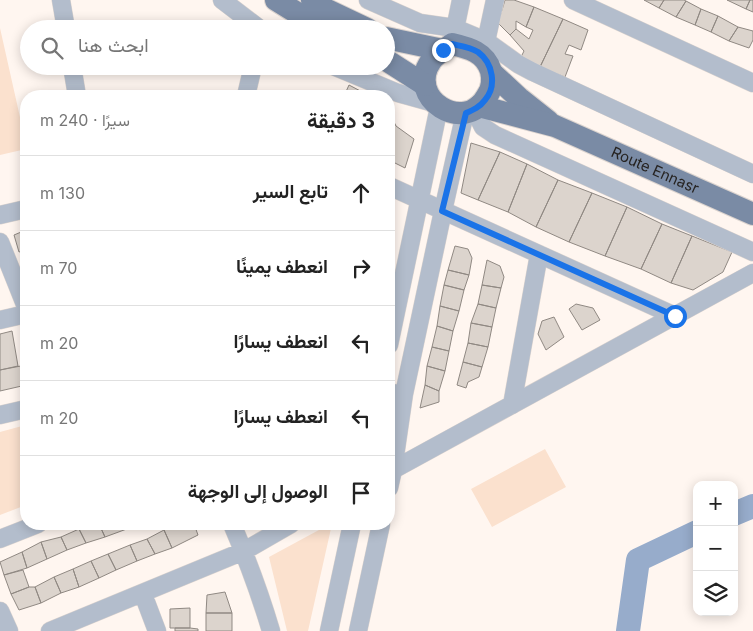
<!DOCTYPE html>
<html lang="ar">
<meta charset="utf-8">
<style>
:root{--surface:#fff;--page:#f6f6f6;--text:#222;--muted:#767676;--line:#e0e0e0}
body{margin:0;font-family:Inter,Vazirmatn,sans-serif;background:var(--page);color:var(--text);direction:rtl}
.controls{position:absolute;right:15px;bottom:15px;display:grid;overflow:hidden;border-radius:10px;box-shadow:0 2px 12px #0003}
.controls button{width:45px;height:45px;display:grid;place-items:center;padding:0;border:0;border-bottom:1px solid var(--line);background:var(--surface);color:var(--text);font:25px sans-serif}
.stop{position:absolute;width:15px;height:15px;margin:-11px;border:4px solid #1a73e8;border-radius:50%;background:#fff}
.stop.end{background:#1a73e8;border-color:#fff;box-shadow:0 1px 5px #0008}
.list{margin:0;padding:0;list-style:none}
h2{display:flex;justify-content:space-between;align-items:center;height:65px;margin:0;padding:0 20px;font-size:21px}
h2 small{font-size:16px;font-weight:400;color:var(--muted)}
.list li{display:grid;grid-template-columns:32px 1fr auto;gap:15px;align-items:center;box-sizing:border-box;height:75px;padding:0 20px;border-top:1px solid var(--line)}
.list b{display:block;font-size:19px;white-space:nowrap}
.list em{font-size:16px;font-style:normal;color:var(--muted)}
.icon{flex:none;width:28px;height:28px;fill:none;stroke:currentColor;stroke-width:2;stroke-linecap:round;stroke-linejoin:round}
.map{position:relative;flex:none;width:753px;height:631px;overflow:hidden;direction:ltr}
.search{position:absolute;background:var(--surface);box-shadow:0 2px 12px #0003;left:20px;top:20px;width:375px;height:55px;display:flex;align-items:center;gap:12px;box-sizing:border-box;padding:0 18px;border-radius:28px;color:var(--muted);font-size:19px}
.panel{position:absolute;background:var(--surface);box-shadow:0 2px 12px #0003;left:20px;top:90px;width:375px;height:440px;border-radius:20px;direction:rtl}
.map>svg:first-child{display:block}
.green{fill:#fbe1ce}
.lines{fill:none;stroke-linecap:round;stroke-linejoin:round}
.river{stroke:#97accb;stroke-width:24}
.building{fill:#dcd4cd;stroke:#908983}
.minor-casing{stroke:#dcd4cf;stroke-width:19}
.major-casing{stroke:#dcd4cf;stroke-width:24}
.minor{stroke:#b3bdcc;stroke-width:18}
.major{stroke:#7a8ba5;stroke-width:22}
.route{stroke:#1a73e8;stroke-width:6}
.labels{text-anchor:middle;stroke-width:5;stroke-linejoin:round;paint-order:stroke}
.street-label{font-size:15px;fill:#262321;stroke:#fff6f0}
</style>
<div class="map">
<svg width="753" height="631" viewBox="0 0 753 631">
<rect width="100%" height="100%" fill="#fff6f0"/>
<path class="green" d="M0,28L26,144V149L0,155Z
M22,426L26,437V505L0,515V432Z
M545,449L566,487L492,527L471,489Z
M330,524H332L308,631H287L269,557Z"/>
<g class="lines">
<path class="river" d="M734,514L753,506
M628,631L638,560L697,532"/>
</g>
<path class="building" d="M505,0H514L534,7L526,27L516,21V29L510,35L498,23Z
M644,0H664L659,8Z
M664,0H684L686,1L676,17L659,8Z
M727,0H750L746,9Z
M750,0H753V12L746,9Z
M686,1L701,9L695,25L676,17Z
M534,7L563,19L540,67L521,57L524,51L510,35L516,29L529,39L533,30L526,27Z
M701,9L718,16L711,32L695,25Z
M718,16L738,27L729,41L711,32Z
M563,19L588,30L581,50L569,45L565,54L573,56L565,77L540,67Z
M738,27L753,31V40L749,48L729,41Z
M349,85L368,95V96H344Z
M389,112L396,126L414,139L405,168L389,160Z
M471,143L500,152L478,200L461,193Z
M500,152L527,164L508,212L478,200Z
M527,164L558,180L536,227L508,212Z
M558,180L592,193L569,242L536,227Z
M592,193L627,207L605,256L569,242Z
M627,207L662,224L641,269L605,256Z
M662,224L692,236L671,283L641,269Z
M26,230V250L19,252L14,235Z
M692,236L732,252L723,272L693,290L671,283Z
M455,246L468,249L472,258L469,275L448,270Z
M487,260L500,266L504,277L501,288L482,285Z
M448,270L469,275L464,290L444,285Z
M444,285L464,290L459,311L440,306Z
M482,285L501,288L496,308L478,304Z
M478,304L496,308L492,327L471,323Z
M576,304L593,308L600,320L582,330L569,309Z
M440,306L459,311L453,331L437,326Z
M554,317L564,337L546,350L538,334L542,321Z
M471,323L492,327L488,347L468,343Z
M437,326L453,331L449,351L432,347Z
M12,331L18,366L0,370V334Z
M468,343L488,347L482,367L463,362Z
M432,347L449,351L445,371L427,366Z
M463,362L482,367L479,377L468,382L466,388L457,385Z
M26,365V385L0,391V370Z
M427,366L445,371L439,391L425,385Z
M425,385L439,391V402L420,408Z
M93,524H99L105,537L86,543L79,529Z
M99,524H121L124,530L105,537Z
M121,524H138L124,530Z
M182,524H194L198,535L172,548L164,530Z
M79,529L86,543L67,550L61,537Z
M164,530L172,548L155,554L147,539Z
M61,537L67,550L47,559L41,542Z
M147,539L155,554L137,561L130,545Z
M41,542L47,559L27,568L22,552Z
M130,545L137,561L116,570L108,554Z
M22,552L27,568L4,575L0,562Z
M108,554L116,570L99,578L91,561Z
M91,561L99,578L79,587L73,569Z
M73,569L79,587L61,593L54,577Z
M23,570L29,587L11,594L4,575Z
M54,577L61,593L41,603L35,587Z
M29,587H35L41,603L19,610L11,594Z
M225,592L232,613H206L207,595Z
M190,608V628H170V609Z
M206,613H232V631H206Z
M175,628H190L198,629V631H175Z"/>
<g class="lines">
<g class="minor-casing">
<path id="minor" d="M61,0L66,29
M222,0L260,29
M368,0L420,23L455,28L486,41L518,64L533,72L753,174
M573,0L753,83
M453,39L461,0
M484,51L495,0
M72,66L77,96
M333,66L398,93L434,103
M246,96L253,66
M474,109L483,127L495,135L753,252
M389,186L675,316
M0,215L26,209
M0,242L26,307
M0,320L26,314
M389,345L439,107
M389,393L404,394
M512,405L539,254
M0,415L26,409
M389,472L753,273
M389,488L393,470L404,394L443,211L465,113
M232,524C247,559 260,594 271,631
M0,539L38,524
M143,594L157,631
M0,611L9,631
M50,631L244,551L291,524
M329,631L352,524
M358,631L381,524"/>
</g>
<g class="major-casing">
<g id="major">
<path d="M276,0L323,29"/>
<path d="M312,0L327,10L367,29"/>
<path d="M386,38L443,50"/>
<path d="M452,44C469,48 485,52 491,71C493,79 492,89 487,96C465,136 405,98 431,61C436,53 445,50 452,44Z"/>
<path d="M386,60L425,85"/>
<path d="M492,73L519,98L548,121"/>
<path id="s1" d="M479,106L555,126L753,214"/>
</g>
</g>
<use href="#minor" class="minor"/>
<use href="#major" class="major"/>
</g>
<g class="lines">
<path class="route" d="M443,50L452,44C461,46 470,47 478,52C493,63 497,86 485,100C480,107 473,110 466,113L442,211L675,316"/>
</g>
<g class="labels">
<g class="street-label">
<text dy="5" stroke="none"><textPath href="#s1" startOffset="188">Route Ennasr</textPath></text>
</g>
</g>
</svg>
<div class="controls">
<button>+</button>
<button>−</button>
<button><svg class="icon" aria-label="layers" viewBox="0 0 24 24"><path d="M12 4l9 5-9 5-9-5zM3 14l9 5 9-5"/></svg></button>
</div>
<div class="stop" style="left:675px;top:316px"></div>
<div class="stop end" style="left:443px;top:50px"></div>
<div class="search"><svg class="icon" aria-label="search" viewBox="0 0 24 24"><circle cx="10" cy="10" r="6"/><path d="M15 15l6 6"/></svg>ابحث هنا</div>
<section class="panel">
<h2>3 دقيقة<small>سيرًا · 240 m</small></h2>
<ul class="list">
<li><svg class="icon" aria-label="ahead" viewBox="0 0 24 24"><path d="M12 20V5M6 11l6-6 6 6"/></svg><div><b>تابع السير</b></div><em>130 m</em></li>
<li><svg class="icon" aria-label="right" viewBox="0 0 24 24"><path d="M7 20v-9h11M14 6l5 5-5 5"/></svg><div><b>انعطف يمينًا</b></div><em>70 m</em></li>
<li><svg class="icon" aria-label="left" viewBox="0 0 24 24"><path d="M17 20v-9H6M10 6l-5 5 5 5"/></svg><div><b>انعطف يسارًا</b></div><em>20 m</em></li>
<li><svg class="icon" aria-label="left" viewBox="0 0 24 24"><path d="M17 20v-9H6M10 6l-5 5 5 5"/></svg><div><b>انعطف يسارًا</b></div><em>20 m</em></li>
<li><svg class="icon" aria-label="arrive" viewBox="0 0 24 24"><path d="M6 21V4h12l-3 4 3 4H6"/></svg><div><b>الوصول إلى الوجهة</b></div></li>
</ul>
</section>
</div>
